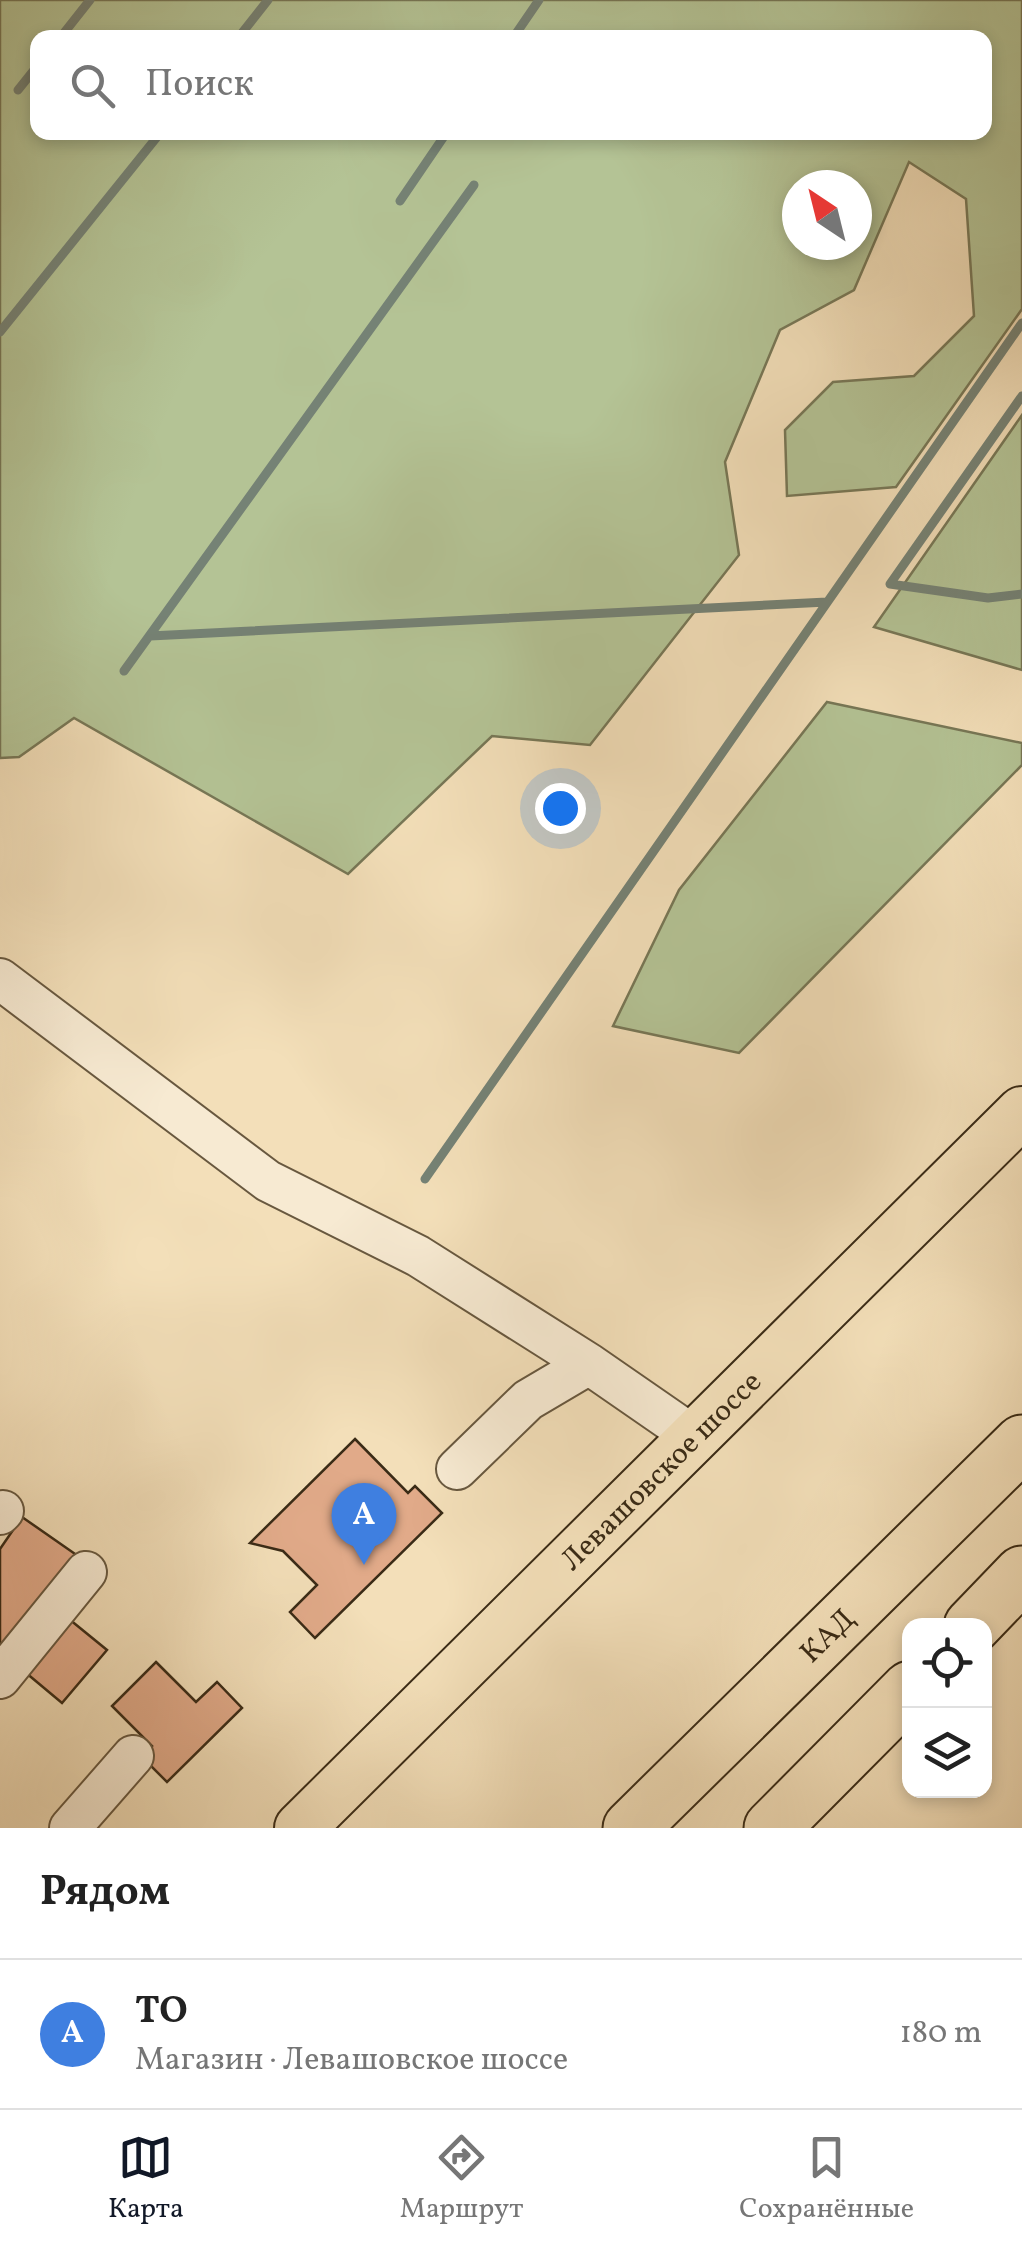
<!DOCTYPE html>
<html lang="ru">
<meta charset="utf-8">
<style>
:root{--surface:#fff;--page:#f6f6f6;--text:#222;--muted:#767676;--line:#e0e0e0;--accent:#111827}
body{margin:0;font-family:Vollkorn,serif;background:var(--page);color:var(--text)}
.controls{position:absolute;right:30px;bottom:30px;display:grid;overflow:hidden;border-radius:20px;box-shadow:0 5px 15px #0003}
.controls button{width:90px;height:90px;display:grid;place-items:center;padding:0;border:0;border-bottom:2px solid var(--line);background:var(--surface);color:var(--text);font:50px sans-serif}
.compass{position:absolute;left:782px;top:170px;width:90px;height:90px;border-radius:50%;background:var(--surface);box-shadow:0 5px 15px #0003;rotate:325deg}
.you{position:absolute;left:560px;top:808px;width:35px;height:35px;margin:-25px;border:8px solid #fff;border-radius:50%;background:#1a73e8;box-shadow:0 0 0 15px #1a73e833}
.badge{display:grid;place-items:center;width:65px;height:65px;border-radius:50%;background:var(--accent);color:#fff;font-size:32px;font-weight:700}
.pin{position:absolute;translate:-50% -82px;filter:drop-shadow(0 2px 5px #0008)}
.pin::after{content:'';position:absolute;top:52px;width:35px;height:30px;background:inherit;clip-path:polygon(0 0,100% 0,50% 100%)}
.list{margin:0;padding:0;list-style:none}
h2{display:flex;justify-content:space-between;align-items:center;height:130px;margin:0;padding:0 40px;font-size:42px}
h2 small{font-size:32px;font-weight:400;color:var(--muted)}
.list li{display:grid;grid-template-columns:65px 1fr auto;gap:30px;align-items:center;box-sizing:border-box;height:150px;padding:0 40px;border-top:2px solid var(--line)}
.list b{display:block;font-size:38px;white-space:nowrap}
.list p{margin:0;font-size:32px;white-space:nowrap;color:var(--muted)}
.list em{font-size:32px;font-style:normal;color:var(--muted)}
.icon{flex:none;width:55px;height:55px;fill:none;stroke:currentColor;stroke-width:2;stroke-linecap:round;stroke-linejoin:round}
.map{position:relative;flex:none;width:1022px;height:1828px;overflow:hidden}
.search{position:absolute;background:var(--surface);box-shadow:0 5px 15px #0003;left:30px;right:30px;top:30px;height:110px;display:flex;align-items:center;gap:25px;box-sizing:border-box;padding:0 35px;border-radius:20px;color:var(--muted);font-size:38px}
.sheet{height:280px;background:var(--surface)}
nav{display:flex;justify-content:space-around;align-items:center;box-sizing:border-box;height:140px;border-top:2px solid var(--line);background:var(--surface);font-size:28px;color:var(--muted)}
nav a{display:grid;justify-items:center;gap:5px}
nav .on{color:var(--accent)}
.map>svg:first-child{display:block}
.green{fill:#b4c395;stroke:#777756;stroke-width:2.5;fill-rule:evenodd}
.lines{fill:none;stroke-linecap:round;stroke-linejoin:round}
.stream{stroke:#758275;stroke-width:9}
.building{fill:#e1aa89;stroke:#3a2b16;stroke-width:2.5}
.minor-casing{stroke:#68583f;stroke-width:44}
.major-casing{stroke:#3a2b16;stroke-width:54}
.highway-casing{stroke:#3a2b16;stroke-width:59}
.minor{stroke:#f7ead2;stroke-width:40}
.major{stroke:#f3dfb9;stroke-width:50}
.highway{stroke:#f3dfb9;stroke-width:55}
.labels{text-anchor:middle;stroke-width:10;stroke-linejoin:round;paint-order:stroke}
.street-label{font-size:30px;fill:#3a2b16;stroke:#f7ead2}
</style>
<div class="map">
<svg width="1022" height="1828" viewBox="0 0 1022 1828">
<rect width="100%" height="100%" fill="#f3dfb9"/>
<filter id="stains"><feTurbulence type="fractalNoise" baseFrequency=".002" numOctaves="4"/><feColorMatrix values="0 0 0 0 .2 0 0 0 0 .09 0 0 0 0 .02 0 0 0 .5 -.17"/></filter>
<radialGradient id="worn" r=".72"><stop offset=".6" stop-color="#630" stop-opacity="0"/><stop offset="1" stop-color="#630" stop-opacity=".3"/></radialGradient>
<path class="green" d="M0,0H1022V309L896,487L787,496L785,430L833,382L914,376L974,316L966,199L909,162L854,290L780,330L725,462L739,555L590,745L492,736L348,874L74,718L19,757L0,758ZM38,38H984V132H38ZM857,185V245H797V185Z
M1022,415V670L874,627Z
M827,702L1022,743V765L739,1053L613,1026L679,890Z"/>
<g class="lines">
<path class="stream" d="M60,38L90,0
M238,38L268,0
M513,38L539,0
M18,90L38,65
M400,201L447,132
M0,332L161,132
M1022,396L890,584L988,598L1022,594
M150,636L827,602
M124,671L474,185
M425,1179L1022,323"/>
</g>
<path class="building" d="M355,1439L408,1493L415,1486L442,1513L315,1638L290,1612L317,1585L283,1551L250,1543Z
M22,1517L78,1556L0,1664V1549Z
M69,1619L107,1650L62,1703L25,1672Z
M156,1662L196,1702L217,1682L242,1708L167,1782L142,1757L152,1746L112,1706Z"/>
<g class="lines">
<g class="minor-casing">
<path id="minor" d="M0,979L268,1181L418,1256L589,1364L696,1438
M457,1469L528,1400L589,1364
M0,1514L3,1511
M0,1678L86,1572
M70,1828L133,1756"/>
</g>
<g class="major-casing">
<g id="major">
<path id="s1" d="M300,1828L1022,1112"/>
</g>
</g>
<g class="highway-casing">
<g id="highway">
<path d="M972,1626L1022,1574"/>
<path id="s2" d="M631,1828L1022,1443"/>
<path d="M772,1828L910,1689"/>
</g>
</g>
<use href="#minor" class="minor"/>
<use href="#major" class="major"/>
<use href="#highway" class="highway"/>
</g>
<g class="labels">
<g class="street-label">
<text dy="10" stroke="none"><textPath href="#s1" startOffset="508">Левашовское шоссе</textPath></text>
<text dy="10" stroke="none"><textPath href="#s2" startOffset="275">КАД</textPath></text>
</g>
</g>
<rect width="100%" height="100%" filter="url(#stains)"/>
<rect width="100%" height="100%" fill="url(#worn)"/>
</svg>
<div class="controls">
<button><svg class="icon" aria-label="locate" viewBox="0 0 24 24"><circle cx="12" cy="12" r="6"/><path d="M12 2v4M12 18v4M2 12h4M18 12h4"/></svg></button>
<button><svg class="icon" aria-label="layers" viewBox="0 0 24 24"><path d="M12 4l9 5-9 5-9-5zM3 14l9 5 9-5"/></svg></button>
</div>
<svg class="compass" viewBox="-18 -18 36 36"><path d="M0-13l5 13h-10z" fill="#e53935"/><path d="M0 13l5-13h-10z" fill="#767676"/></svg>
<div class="you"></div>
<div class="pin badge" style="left:364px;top:1565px;background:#3f7fe0">A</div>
<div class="search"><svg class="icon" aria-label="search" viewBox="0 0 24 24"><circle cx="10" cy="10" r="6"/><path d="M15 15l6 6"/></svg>Поиск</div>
</div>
<section class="sheet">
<h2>Рядом<small></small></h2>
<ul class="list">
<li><span class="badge" style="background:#3f7fe0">A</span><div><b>ТО</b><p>Магазин · Левашовское шоссе</p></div><em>180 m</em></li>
</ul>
</section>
<nav>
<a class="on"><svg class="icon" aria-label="map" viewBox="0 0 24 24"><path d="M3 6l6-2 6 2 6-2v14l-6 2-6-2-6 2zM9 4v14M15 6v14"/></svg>Карта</a>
<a><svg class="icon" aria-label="directions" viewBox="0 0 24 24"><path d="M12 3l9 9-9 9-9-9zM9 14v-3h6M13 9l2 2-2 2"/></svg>Маршрут</a>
<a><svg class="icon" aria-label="saved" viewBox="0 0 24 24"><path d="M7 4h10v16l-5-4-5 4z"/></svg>Сохранённые</a>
</nav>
